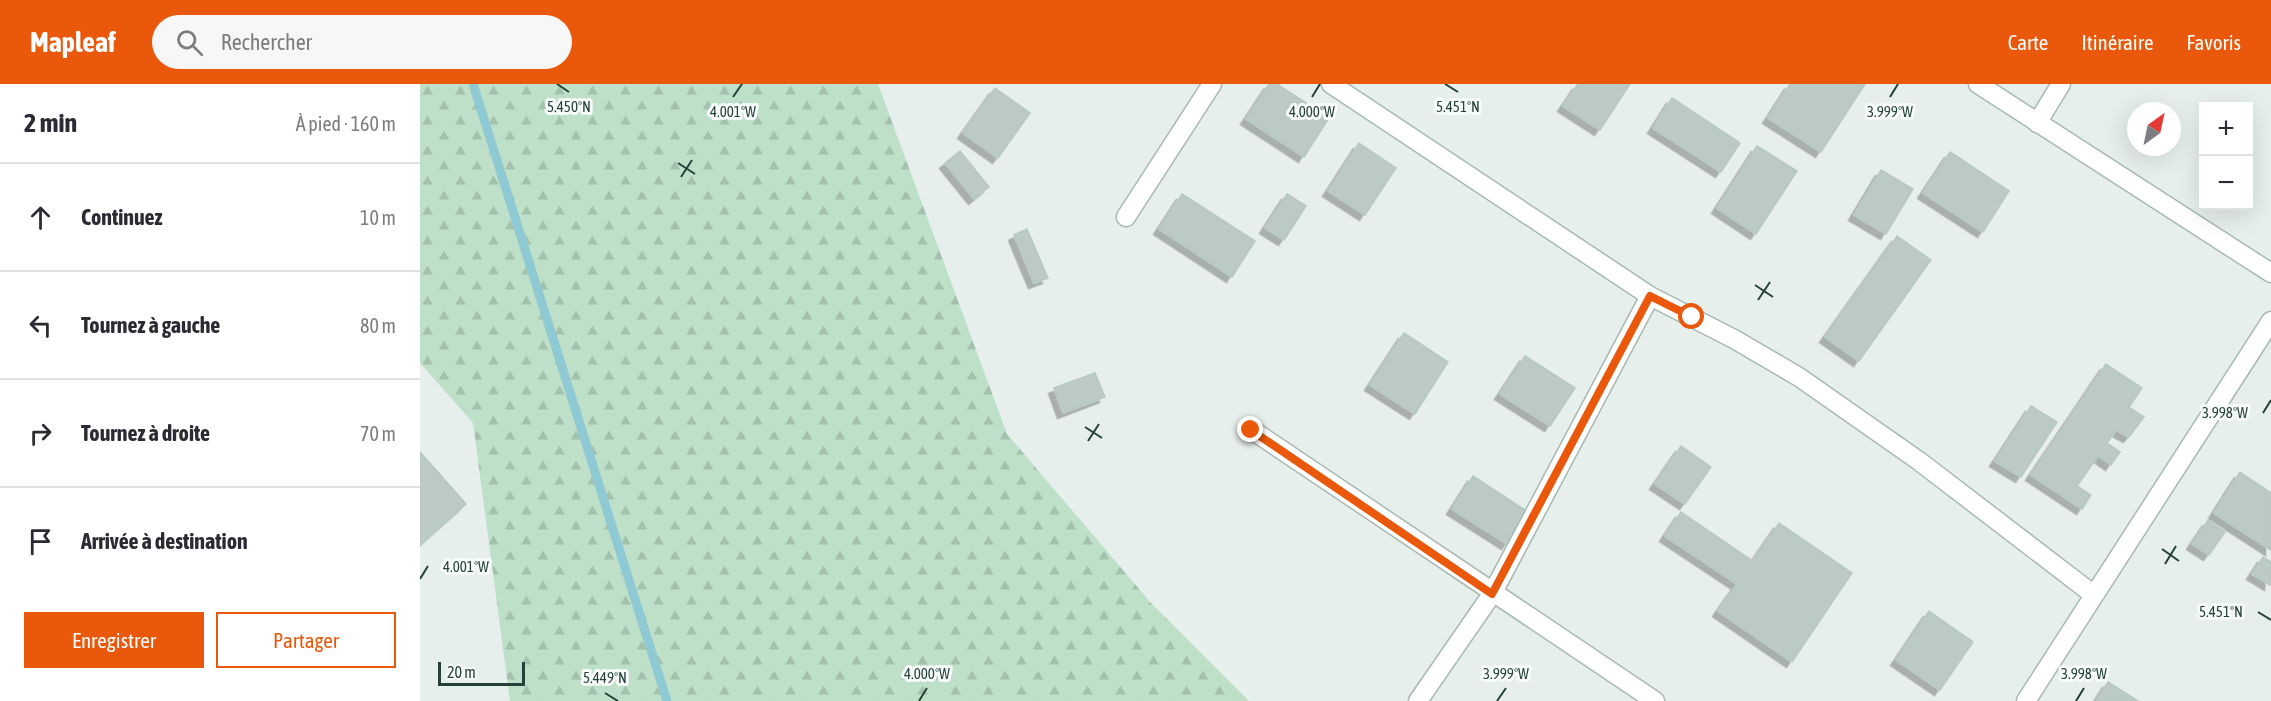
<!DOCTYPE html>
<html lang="fr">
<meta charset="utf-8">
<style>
:root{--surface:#fff;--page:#f7f7f7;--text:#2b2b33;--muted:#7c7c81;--line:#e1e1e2;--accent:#ea580c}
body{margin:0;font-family:"Asap Condensed",sans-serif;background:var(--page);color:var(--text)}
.controls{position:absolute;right:18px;top:18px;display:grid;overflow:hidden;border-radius:0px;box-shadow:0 6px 24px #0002}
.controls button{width:54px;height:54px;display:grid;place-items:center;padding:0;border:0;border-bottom:2px solid var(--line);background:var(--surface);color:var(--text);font:30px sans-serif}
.compass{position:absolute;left:1707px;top:18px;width:54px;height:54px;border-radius:50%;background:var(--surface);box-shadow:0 6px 24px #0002;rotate:33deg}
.scale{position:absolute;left:18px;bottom:15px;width:87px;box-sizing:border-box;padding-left:6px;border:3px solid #24423a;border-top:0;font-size:16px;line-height:21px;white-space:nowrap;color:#24423a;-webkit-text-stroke:4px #f7fbf9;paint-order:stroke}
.stop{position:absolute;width:18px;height:18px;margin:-14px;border:4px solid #ea580c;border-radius:50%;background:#fff}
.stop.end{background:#ea580c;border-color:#fff;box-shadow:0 2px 6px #0008}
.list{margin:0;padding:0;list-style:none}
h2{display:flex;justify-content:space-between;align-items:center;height:78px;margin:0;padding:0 24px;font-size:26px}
h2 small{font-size:20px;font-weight:400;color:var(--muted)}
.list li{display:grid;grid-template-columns:39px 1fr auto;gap:18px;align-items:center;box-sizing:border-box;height:108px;padding:0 24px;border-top:2px solid var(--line)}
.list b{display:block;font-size:22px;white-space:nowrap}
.list em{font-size:20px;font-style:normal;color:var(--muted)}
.actions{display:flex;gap:12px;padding:18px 24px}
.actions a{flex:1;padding:14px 0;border:2px solid var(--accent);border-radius:0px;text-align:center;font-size:21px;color:var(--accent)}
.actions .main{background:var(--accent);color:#fff}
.icon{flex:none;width:33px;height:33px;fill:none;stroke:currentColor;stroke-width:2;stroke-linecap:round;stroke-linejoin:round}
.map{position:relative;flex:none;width:1851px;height:617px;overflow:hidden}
header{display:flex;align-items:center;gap:36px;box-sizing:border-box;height:84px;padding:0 30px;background:var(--accent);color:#fff}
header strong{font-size:28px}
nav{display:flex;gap:33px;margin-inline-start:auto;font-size:21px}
.search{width:420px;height:54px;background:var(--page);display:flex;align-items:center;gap:15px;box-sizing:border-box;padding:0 21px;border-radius:33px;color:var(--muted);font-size:22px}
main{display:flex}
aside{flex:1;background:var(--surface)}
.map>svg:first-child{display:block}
.forest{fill:url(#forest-firs)}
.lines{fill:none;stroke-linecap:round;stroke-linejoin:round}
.stream{stroke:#8ec9d4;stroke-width:9}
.building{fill:#bbcac4;stroke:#b8c9c2;stroke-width:1.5;filter:url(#shadow)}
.street-casing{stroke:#a8b8b2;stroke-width:21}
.street{stroke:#fff;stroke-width:18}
.route{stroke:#ea580c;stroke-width:8}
.ticks{fill:none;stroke:#24423a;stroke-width:2}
.ticks-label{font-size:15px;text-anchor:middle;fill:#24423a;stroke:#f7fbf9;stroke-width:6;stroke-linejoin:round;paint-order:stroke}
</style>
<header>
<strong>Mapleaf</strong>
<div class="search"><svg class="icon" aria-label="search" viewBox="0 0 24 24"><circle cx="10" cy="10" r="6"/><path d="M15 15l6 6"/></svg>Rechercher</div>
<nav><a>Carte</a><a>Itinéraire</a><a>Favoris</a></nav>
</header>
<main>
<aside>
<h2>2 min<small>À pied · 160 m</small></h2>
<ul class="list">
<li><svg class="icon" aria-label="ahead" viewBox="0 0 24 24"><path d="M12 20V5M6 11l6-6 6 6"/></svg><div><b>Continuez</b></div><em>10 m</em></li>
<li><svg class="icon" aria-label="left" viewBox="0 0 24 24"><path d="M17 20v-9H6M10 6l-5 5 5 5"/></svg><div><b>Tournez à gauche</b></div><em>80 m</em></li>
<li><svg class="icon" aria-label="right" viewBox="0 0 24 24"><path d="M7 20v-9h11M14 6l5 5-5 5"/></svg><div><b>Tournez à droite</b></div><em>70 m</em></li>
<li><svg class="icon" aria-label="arrive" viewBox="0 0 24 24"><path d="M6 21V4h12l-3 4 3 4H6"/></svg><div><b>Arrivée à destination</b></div></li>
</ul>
<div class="actions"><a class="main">Enregistrer</a><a>Partager</a></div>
</aside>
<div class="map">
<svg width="1851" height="617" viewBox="0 0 1851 617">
<defs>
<pattern id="forest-firs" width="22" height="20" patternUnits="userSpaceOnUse" patternTransform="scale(1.5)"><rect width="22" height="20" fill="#bfe0c8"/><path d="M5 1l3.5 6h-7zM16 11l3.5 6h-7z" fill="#a4c1ad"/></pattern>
<filter id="shadow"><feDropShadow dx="-5.5" dy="5.5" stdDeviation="0" flood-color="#0004"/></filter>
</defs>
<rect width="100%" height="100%" fill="#e6efeb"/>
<path class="forest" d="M0,0H458L587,350L731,519L829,617H90L53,339L0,279Z"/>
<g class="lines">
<path class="stream" d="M53,0L247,617"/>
</g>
<path class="building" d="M849,0H857L909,34L884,73L826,35Z
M1158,0H1210L1180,46L1143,22Z
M1370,0H1445L1401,68L1348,34Z
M575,4L610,29L578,74L543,49Z
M1252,14L1320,59L1301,88L1233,44Z
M939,59L976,84L945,131L908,107Z
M1337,62L1377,87L1336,150L1297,124Z
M540,67L569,103L554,115L525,79Z
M1530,68L1589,107L1563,148L1503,109Z
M1461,86L1493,105L1466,150L1434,131Z
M762,110L835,157L812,193L739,145Z
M867,110L886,122L864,156L845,144Z
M607,145L628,194L614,199L594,151Z
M1477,152L1511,176L1439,277L1405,253Z
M984,249L1028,278L995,330L950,301Z
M1105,272L1155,304L1130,342L1080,310Z
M1686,280L1722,304L1709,323L1724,333L1709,353L1696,346L1687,359L1700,368L1691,381L1678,372L1657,402L1671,411L1662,425L1611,391Z
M675,289L685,313L643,329L634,304Z
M1611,322L1637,338L1601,393L1575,377Z
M1261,362L1291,383L1265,420L1235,400Z
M0,368L46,420L0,461Z
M1820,388L1851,409V466L1794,429Z
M1053,392L1108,428L1087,460L1032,425Z
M1261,428L1333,477L1359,439L1432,489L1372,578L1298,527L1317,500L1245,452Z
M1788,436L1805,448L1789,471L1772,460Z
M1843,473L1851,478L1850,501L1832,490Z
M1509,527L1553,558L1520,606L1476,576Z
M1688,598L1718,617H1676Z"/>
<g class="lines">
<g class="street-casing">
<path id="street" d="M911,0L1230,212L1314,255L1379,293L1499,377L1674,511
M1558,0L1851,189
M1617,39L1641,0
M706,133L792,0
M832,346L1235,617
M998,617L1072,510L1230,212
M1606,617L1851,237"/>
</g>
<use href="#street" class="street"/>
</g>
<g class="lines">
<path class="route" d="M831,346L1072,510L1230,212L1272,233"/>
</g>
<path class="ticks" d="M137,0L149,8M1025,0L1038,8M313,13L322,0M892,13L900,0M1470,13L1478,0M258,79L275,90M261,93L272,76M1335,201L1353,213M1338,216L1350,198M1843,329L1851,316M665,343L682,354M668,357L679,340M1742,465L1759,477M1745,480L1756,462M0,495L8,482M1838,528L1851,536M185,609L198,617M499,617L507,604M1077,617L1086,604M1656,617L1664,604"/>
<g class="ticks-label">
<text x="149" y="28">5.450°N</text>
<text x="1038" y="28">5.451°N</text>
<text x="313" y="33">4.001°W</text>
<text x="1470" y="33">3.999°W</text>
<text x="892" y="33">4.000°W</text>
<text x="1805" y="334">3.998°W</text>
<text x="46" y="488">4.001°W</text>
<text x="1801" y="533">5.451°N</text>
<text x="507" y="595">4.000°W</text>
<text x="1086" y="595">3.999°W</text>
<text x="1664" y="595">3.998°W</text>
<text x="185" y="599">5.449°N</text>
</g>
</svg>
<div class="controls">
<button>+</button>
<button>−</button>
</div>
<svg class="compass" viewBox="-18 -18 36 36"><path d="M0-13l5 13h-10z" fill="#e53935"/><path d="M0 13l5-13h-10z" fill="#7c7c81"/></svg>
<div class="scale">20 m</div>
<div class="stop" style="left:1272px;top:233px"></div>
<div class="stop end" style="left:831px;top:346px"></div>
</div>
</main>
